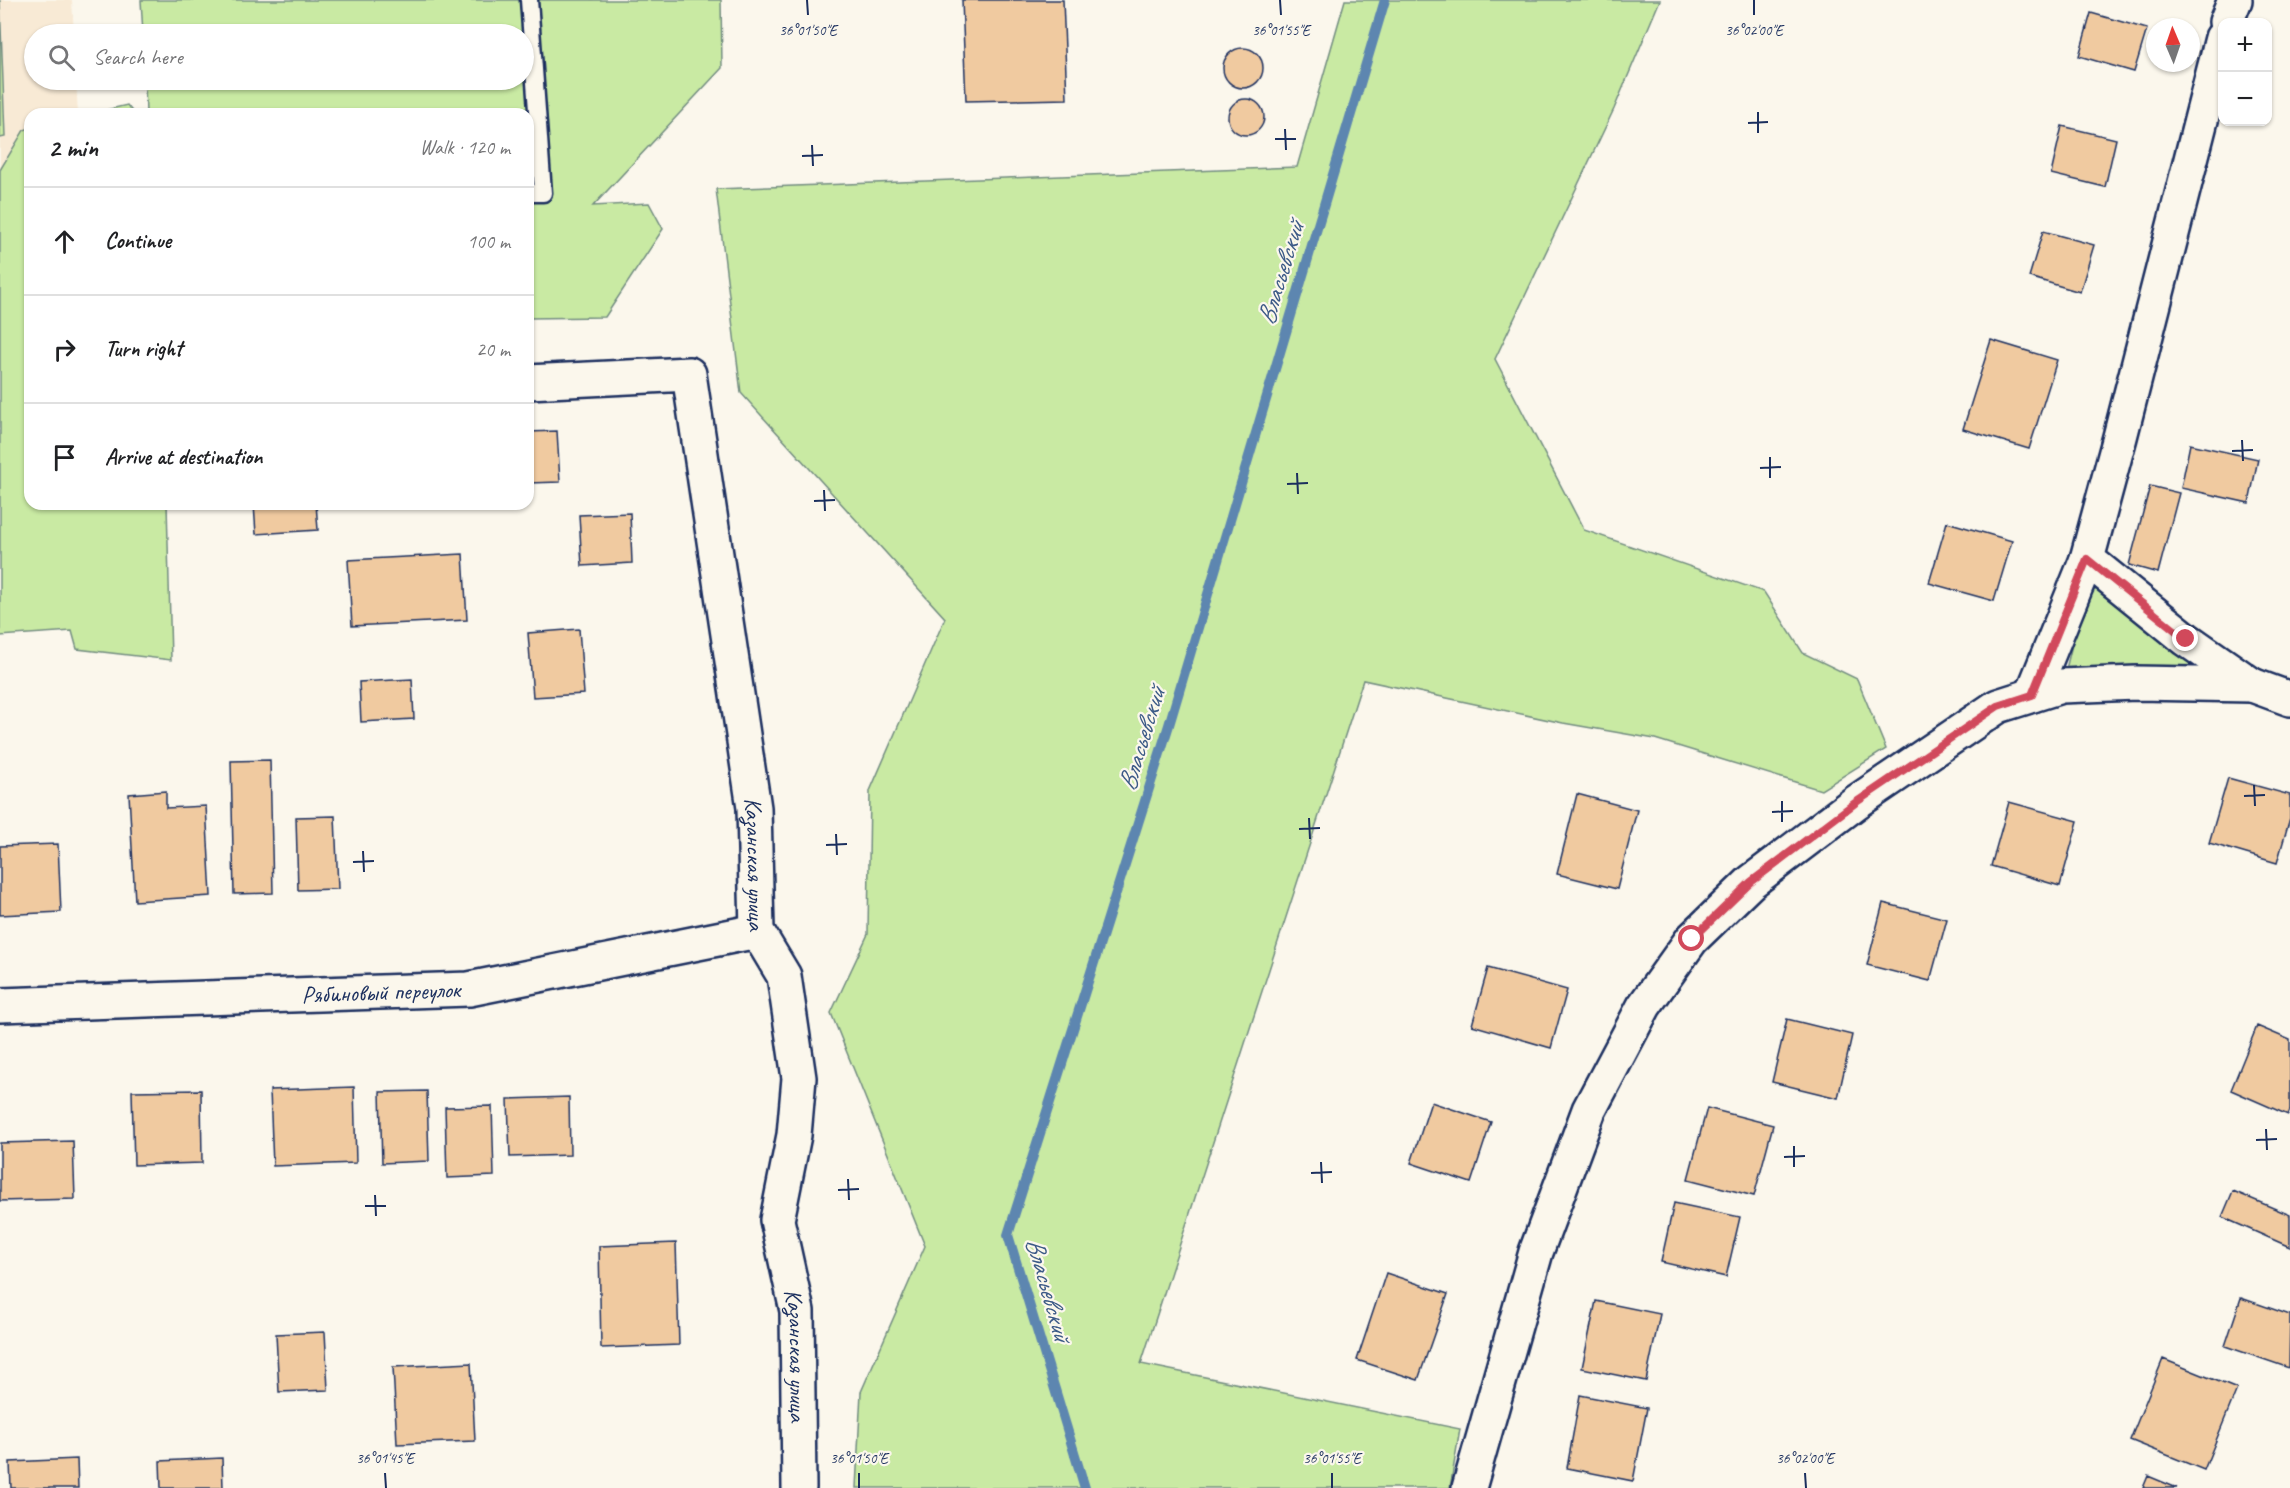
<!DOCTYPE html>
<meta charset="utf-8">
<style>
:root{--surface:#fff;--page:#f6f6f6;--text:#202124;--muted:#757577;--line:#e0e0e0}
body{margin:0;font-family:Caveat,sans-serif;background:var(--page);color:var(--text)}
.controls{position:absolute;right:18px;top:18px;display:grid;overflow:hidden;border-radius:12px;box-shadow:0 2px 4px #0004}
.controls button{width:54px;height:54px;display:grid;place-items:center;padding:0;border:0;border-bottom:2px solid var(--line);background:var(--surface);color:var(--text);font:30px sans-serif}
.compass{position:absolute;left:2146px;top:18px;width:54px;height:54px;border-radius:50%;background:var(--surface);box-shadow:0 2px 4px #0004;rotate:358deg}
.stop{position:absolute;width:18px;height:18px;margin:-14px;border:4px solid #d1495b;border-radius:50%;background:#fff}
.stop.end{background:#d1495b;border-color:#fff;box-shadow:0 2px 6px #0008}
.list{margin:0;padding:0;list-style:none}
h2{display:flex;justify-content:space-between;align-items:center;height:78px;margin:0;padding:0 24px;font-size:26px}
h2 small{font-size:20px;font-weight:400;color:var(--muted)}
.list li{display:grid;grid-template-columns:39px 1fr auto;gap:18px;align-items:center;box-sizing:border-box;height:108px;padding:0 24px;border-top:2px solid var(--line)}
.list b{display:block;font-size:22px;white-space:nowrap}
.list em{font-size:20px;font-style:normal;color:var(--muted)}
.icon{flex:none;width:33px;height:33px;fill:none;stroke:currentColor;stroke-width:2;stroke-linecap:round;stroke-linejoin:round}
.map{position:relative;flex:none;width:2290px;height:1488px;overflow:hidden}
.search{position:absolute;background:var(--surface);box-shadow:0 2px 4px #0004;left:24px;top:24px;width:510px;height:66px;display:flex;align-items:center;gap:15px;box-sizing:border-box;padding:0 21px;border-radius:33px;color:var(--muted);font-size:22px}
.panel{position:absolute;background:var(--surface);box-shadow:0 2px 4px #0004;left:24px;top:108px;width:510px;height:402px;border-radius:18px}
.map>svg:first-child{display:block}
.built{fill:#f8ead5}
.green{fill:#c9eaa3;stroke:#728c80;stroke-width:1.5}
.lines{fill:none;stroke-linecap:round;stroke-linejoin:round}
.stream{stroke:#5d86b0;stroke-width:10}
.building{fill:#f0caa0;stroke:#1b2f5e;stroke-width:1.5}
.service-casing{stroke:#1b2f5e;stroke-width:21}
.minor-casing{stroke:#1b2f5e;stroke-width:38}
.service{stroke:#fbf7ec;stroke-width:16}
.minor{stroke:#fbf7ec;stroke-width:33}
.route{stroke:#d1495b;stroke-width:8}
.ticks{fill:none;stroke:#1b2f5e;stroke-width:2}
.labels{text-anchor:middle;stroke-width:4.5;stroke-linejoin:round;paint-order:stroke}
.street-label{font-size:24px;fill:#1b2f5e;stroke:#fbf7ec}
.water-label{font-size:26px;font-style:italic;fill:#3c5a87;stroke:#fbf7ec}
.ticks-label{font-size:15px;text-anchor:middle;fill:#1b2f5e;stroke:#fbf7ec;stroke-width:4.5;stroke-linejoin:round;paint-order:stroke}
</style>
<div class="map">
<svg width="2290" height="1488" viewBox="0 0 2290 1488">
<rect width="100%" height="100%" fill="#fbf7ec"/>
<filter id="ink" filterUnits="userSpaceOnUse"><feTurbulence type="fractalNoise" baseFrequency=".0167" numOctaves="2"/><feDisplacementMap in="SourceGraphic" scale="12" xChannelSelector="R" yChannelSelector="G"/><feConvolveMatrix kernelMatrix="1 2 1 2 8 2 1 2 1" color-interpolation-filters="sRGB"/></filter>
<g filter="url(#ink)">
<path class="built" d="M0,0H72L74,34H34V80H76L78,114H30V199L0,200Z"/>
<path class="green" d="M0,0L5,137L0,138Z
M141,0H721L722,68L593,206L649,203L663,229L605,317L528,318V114H146L145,80H524V34H143Z
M1345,0H1660L1614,109L1495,359L1584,530L1764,592L1803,653L1857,679L1886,749L1821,790L1655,739L1563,723L1363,680L1141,1364L1460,1429L1450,1488H856L861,1392L925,1246L831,1013L868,934L870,791L945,618L741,393L716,189L1297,167Z
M127,105L134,114H89Z
M30,128V504H167L171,660L77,649L72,631L0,636V170L24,130Z
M2098,589L2203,661L2207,672L2065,673L2085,593Z"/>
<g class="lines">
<path class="stream" d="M1085,1488L1008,1235L1169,725L1385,0"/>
</g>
<path class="building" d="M962,0H1063L1067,99L966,101Z
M2091,13L2147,29L2134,72L2079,56Z
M1223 68a20 20 0 1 1 40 0a20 20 0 1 1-40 0Z
M1228 117a18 18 0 1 1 36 0a18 18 0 1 1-36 0Z
M524,109V114H485V110Z
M2062,126L2116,139L2105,187L2051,174Z
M2043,231L2094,245L2080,292L2029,277Z
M1991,340L2057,360L2029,449L1963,429Z
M557,431L560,482L528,483V432Z
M2190,444L2258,459L2249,503L2181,488Z
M2150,486L2179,493L2158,573L2129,565Z
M254,504H316L318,530L256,534Z
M630,513L632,563L582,566L579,515Z
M1947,522L2012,541L1994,601L1929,583Z
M463,554L467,620L352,626L348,560Z
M579,629L584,694L533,697L528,633Z
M412,679L414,719L361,722L359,682Z
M270,760L273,893L234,894L231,761Z
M2228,778L2290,795V818L2277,863L2209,843Z
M166,791V808L206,806L211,896L135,901L129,794Z
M1577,794L1637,810L1617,889L1557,874Z
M2009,802L2078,821L2060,886L1991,866Z
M335,816L338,889L298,890L296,817Z
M58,844L61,912L0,915V846Z
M1883,903L1947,919L1930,981L1867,965Z
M1488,968L1567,990L1551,1048L1472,1025Z
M1787,1019L1852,1035L1838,1098L1772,1082Z
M2257,1026L2290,1040V1110L2288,1115L2231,1090Z
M354,1087L356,1163L273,1166L270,1090Z
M201,1090L202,1163L134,1165L132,1091Z
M427,1091L429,1161L382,1163L380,1092Z
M569,1097L570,1155L510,1157L508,1099Z
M1431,1102L1491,1122L1471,1183L1411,1163Z
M492,1106L494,1176L447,1178L445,1107Z
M1707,1108L1773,1125L1754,1196L1688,1179Z
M73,1141L75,1199L0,1201V1143Z
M2233,1191L2290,1215V1247L2222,1217Z
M1674,1203L1740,1217L1726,1277L1661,1262Z
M676,1243L679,1345L601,1348L599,1246Z
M1386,1273L1448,1294L1418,1380L1357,1360Z
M2241,1298L2290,1315L2289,1368L2225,1346Z
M1596,1301L1660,1314L1646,1381L1582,1368Z
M325,1332L328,1390L279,1392L276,1334Z
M2163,1359L2237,1389L2204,1470L2130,1440Z
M471,1363L475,1441L397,1444L393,1367Z
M1580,1395L1647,1408L1633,1481L1567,1468Z
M222,1458L223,1488H161L160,1461Z
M77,1459L78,1488H11L10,1462Z
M2148,1476L2177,1488H2143Z"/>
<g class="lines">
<g class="service-casing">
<path id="service" d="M528,193H543L529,0"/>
</g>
<g class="minor-casing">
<g id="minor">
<path d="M2226,22L2235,0"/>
<path d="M2222,38L2120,437L2087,559L2186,639L2252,685L2290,699"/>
<path id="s1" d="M528,382L689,374L754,808L757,931L784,976L799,1078L794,1135L777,1220L797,1311L799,1488"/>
<path d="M2032,695L2087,559"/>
<path id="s2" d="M0,1005L469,989L757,931"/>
<path d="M1469,1488L1536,1252L1589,1110L1644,1006L1692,939L1751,882L1855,803L1998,706L2061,686L2136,683L2252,685"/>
</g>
</g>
<use href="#service" class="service"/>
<use href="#minor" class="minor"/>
</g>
</g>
<g class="lines" filter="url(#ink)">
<path class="route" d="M1692,939L1751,882L1855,803L1998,706L2032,695L2087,559L2186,639"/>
</g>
<path class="ticks" d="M807,0L808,15M1280,0L1281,15M1754,0V15M1758,112V133M1748,123L1768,122M1285,129L1286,150M1275,139H1296M812,145L813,166M802,156L823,155M2242,440L2243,461M2232,451L2253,450M1770,457V478M1760,468L1781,467M1297,473L1298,494M1287,484L1308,483M824,490L825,511M814,501L835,500M2254,785L2255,806M2244,796L2265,795M1782,801V822M1772,812L1793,811M1309,818L1310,839M1299,829L1320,828M836,834L837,855M826,845L847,844M363,851L364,872M353,862L374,861M2266,1129L2267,1150M2256,1140L2277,1139M1794,1146V1167M1784,1157L1805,1156M1321,1162L1322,1183M1311,1173L1332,1172M848,1179L849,1200M838,1190L859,1189M375,1195L376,1216M365,1206H386M385,1473L386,1488M859,1473V1488M1332,1473V1488M1805,1473L1806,1488"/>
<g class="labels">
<g class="street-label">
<text dy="8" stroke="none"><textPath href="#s1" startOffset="656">Казанская улица</textPath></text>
<text dy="8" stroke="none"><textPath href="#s2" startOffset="381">Рябиновый переулок</textPath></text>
<text dy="8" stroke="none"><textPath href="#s1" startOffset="1160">Казанская улица</textPath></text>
</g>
<g class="water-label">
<text transform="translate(1280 273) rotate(-73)" y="9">Власьевский</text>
<text transform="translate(1141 739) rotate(-73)" y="9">Власьевский</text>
<text transform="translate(1049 1289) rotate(74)" y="9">Власьевский</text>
</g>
</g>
<g class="ticks-label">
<text x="808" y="35">36°01'50"E</text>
<text x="1281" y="35">36°01'55"E</text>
<text x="1754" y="35">36°02'00"E</text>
<text x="385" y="1463">36°01'45"E</text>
<text x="859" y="1463">36°01'50"E</text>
<text x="1332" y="1463">36°01'55"E</text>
<text x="1805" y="1463">36°02'00"E</text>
</g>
</svg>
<div class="controls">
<button>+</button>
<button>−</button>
</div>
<svg class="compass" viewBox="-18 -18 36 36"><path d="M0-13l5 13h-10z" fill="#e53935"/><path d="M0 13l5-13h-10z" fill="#757577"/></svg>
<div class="stop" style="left:1692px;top:939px"></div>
<div class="stop end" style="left:2186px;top:639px"></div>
<div class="search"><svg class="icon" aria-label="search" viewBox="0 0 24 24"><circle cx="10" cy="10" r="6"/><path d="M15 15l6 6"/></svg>Search here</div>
<section class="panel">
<h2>2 min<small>Walk · 120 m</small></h2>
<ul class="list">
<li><svg class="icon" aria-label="ahead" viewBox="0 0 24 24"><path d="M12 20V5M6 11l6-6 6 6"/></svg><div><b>Continue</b></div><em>100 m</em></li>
<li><svg class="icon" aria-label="right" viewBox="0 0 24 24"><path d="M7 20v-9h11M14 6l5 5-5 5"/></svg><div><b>Turn right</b></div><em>20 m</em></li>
<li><svg class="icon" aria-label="arrive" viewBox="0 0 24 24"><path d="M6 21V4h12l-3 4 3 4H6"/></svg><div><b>Arrive at destination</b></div></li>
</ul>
</section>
</div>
